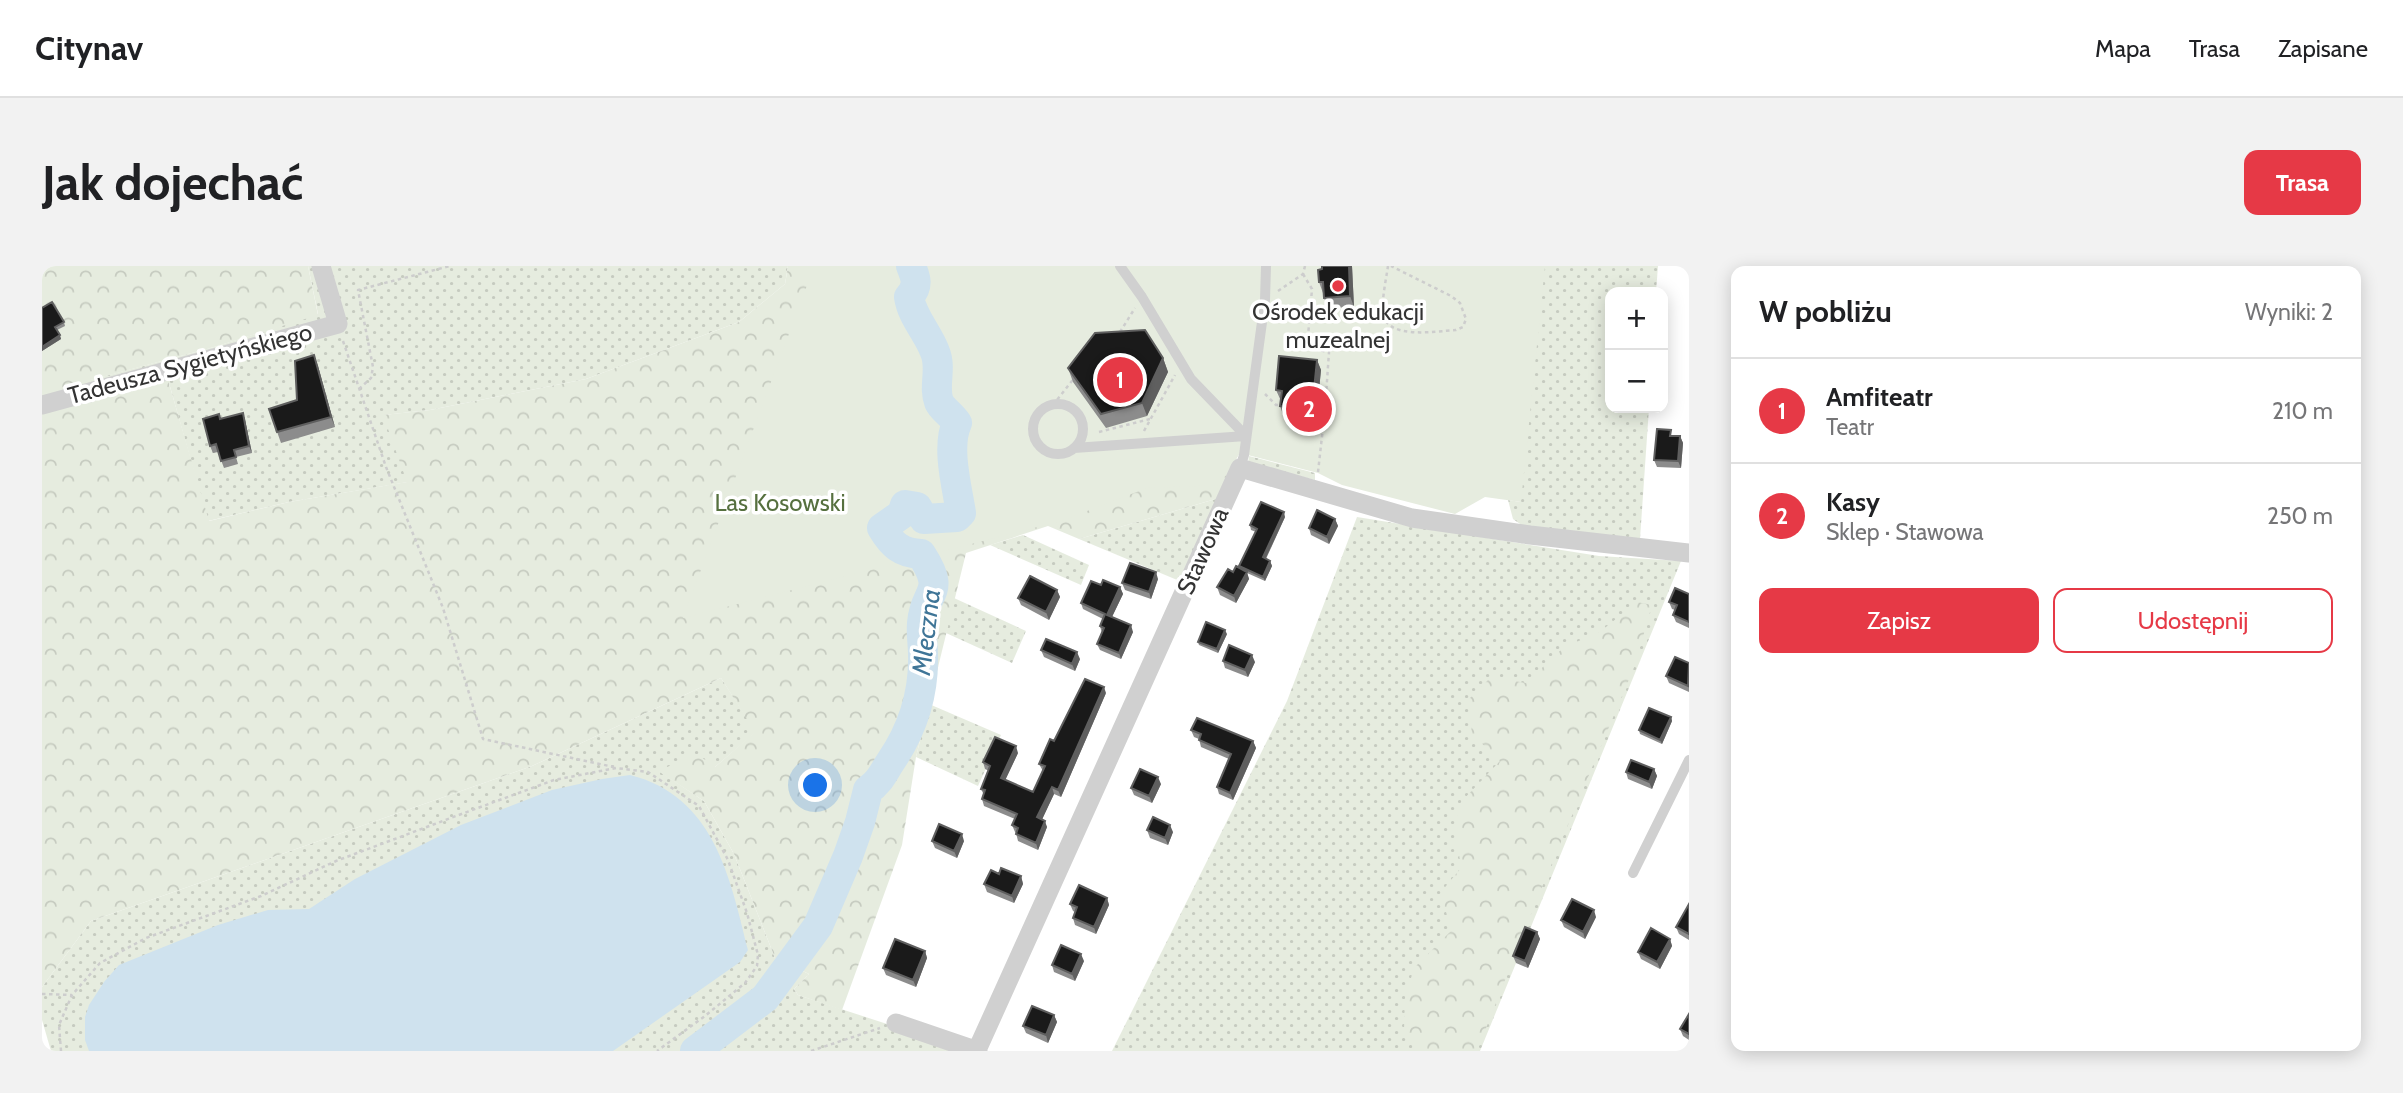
<!DOCTYPE html>
<html lang="pl">
<meta charset="utf-8">
<style>
:root{--surface:#fff;--page:#f2f2f2;--text:#202124;--muted:#757577;--line:#e0e0e0;--accent:#e63946}
body{margin:0;font-family:Cabin,sans-serif;background:var(--page);color:var(--text)}
.controls{position:absolute;right:21px;top:21px;display:grid;overflow:hidden;border-radius:14px;box-shadow:0 4px 18px #0003}
.controls button{width:63px;height:63px;display:grid;place-items:center;padding:0;border:0;border-bottom:2px solid var(--line);background:var(--surface);color:var(--text);font:35px sans-serif}
.you{position:absolute;left:774px;top:520px;width:24px;height:24px;margin:-18px;border:5px solid #fff;border-radius:50%;background:#1a73e8;box-shadow:0 0 0 10px #1a73e833}
.badge{display:grid;place-items:center;width:46px;height:46px;border-radius:50%;background:var(--accent);color:#fff;font-size:23px;font-weight:700}
.pin{position:absolute;translate:-50% -50%;border:4px solid #fff;box-shadow:0 2px 7px #0006}
.list{margin:0;padding:0;list-style:none}
h2{display:flex;justify-content:space-between;align-items:center;height:91px;margin:0;padding:0 28px;font-size:30px}
h2 small{font-size:23px;font-weight:400;color:var(--muted)}
.list li{display:grid;grid-template-columns:46px 1fr auto;gap:21px;align-items:center;box-sizing:border-box;height:105px;padding:0 28px;border-top:2px solid var(--line)}
.list b{display:block;font-size:26px;white-space:nowrap}
.list p{margin:0;font-size:23px;white-space:nowrap;color:var(--muted)}
.list em{font-size:23px;font-style:normal;color:var(--muted)}
.actions{display:flex;gap:14px;padding:21px 28px}
.actions a{flex:1;padding:16px 0;border:2px solid var(--accent);border-radius:14px;text-align:center;font-size:24px;color:var(--accent)}
.actions .main{background:var(--accent);color:#fff}
.map{position:relative;flex:none;width:1647px;height:785px;overflow:hidden;border-radius:14px}
header{display:flex;align-items:center;gap:42px;box-sizing:border-box;height:98px;padding:0 35px;background:var(--surface);border-bottom:2px solid var(--line)}
header strong{font-size:33px}
nav{display:flex;gap:38px;margin-inline-start:auto;font-size:24px}
.intro{display:flex;align-items:center;justify-content:space-between;box-sizing:border-box;height:168px;padding:0 42px}
h1{margin:0;font-size:49px}
.button{padding:18px 32px;border-radius:14px;background:var(--accent);color:#fff;font-size:24px;font-weight:700}
main{display:flex;gap:42px;padding:0 42px}
aside{flex:1;background:var(--surface);border-radius:14px;box-shadow:0 4px 18px #0003}
.map>svg:first-child{display:block}
.grass{fill:url(#grass-dots)}
.forest{fill:url(#forest-crowns)}
.park{fill:#e6ecdf}
.water{fill:#cfe2ee}
.lines{fill:none;stroke-linecap:round;stroke-linejoin:round}
.river{stroke:#cfe2ee;stroke-width:30}
.path{stroke:#cdcdcd;stroke-width:2.5;stroke-dasharray:3.5 3.5;stroke-linecap:butt}
.lane{stroke:#d0d0d0;stroke-width:10}
.street{stroke:#d0d0d0;stroke-width:19}
.wall{fill:#8c8c8c}
.shaded-wall{fill:#5f5f5f}
.building{fill:#1a1a1a;stroke:#5f5f5f;stroke-width:2}
.poi-dot{fill:#e63946;stroke:#fff;stroke-width:2.5}
.labels{text-anchor:middle;stroke-width:7;stroke-linejoin:round;paint-order:stroke}
.poi-label{font-size:24px;fill:#333;stroke:#fff}
.street-label{font-size:24px;fill:#333;stroke:#fff}
.park-label{font-size:24px;fill:#56703f;stroke:#fff}
.water-label{font-size:26px;font-style:italic;fill:#3f7597;stroke:#fff}
</style>
<header>
<strong>Citynav</strong>
<nav><a>Mapa</a><a>Trasa</a><a>Zapisane</a></nav>
</header>
<div class="intro"><h1>Jak dojechać</h1><a class="button">Trasa</a></div>
<main>
<div class="map">
<svg width="1647" height="785" viewBox="0 0 1647 785">
<defs>
<pattern id="grass-dots" width="8" height="8" patternUnits="userSpaceOnUse" patternTransform="scale(1.75)"><rect width="8" height="8" fill="#e6ecdf"/><path d="M2 2h.1M6 6h.1" fill="none" stroke="#c6cbc0" stroke-width="1.8" stroke-linecap="round"/></pattern>
<pattern id="forest-crowns" width="20" height="18" patternUnits="userSpaceOnUse" patternTransform="scale(1.75)"><rect width="20" height="18" fill="#e6ecdf"/><path d="M2 6a3 3 0 1 1 6 0M12 15a3 3 0 1 1 6 0" fill="none" stroke="#c6cbc0"/></pattern>
</defs>
<rect width="100%" height="100%" fill="#fff"/>
<path class="grass" d="M266,0H746L743,18L697,56L544,113L388,144L342,149L366,216L247,236L166,255L127,117L35,131L48,114L172,81L276,48Z
M1503,0H1616L1614,26H1568V142H1607L1598,273L1481,260L1471,253L1466,234L1479,236L1296,98Z
M1207,190L1273,207V214L1206,197Z
M1177,232L1140,316L1037,273Z
M1315,251L1557,290L1639,295L1438,785H1070L1245,435Z
M981,269L1047,299L1039,319L948,279Z
M912,332L984,365L970,397L904,367Z
M679,412L714,466L673,501L617,505L662,535L692,588L733,692L767,708L752,723L756,729L928,785H9L0,754V721L49,655L490,500Z
M887,438L959,469L936,520L874,491Z"/>
<path class="forest" d="M0,0H266L276,49L172,81L49,114L35,130L126,114L167,255L247,236L365,216L341,149L388,144L544,113L697,56L743,18L746,0H1076L1197,187L1177,232L1037,273L1006,260L924,287L874,491L860,579L800,744L756,729L752,723L767,708L733,692L692,588L662,535L616,505L655,488L673,501L713,466L679,412L490,500L49,655L0,721Z
M1595,336L1610,339L1593,399L1495,633L1435,785H1373L1362,765L1363,732L1372,702L1409,665L1399,626L1419,602L1413,560L1419,536L1458,495L1430,468L1426,434L1449,411L1484,417L1521,382L1559,365Z"/>
<path class="park" d="M766,0H1503L1479,236L1443,231L1413,248L1300,219L1276,207L1198,187L1182,212L1180,219L1105,222L1019,255L641,352L767,14Z"/>
<path class="water" d="M588,509C672,530 688,611 706,684L698,696L571,785H47L43,774V751L47,739L62,716L77,699L176,659L226,644L267,643L313,613L419,559L510,524L560,513Z"/>
<g class="lines">
<path class="river" d="M653,785L723,732L776,660L806,590L818,556L826,524C838,516 841,507 849,495C870,464 882,428 881,389C881,378 879,368 880,357C883,322 905,328 879,288C859,287 850,279 840,262L860,248L863,239L875,241L882,253L915,251L919,247C915,221 904,181 915,157C910,149 900,143 897,136C891,120 900,103 893,86C886,67 870,51 867,31C877,20 874,12 869,0"/>
<path class="path" d="M1346,0C1344,14 1340,31 1341,45C1342,75 1394,65 1414,64L1421,61L1424,53L1418,37L1409,30L1349,0
M1261,8L1270,23L1265,82L1287,86L1283,144
M1236,25L1261,8L1263,0
M1078,66L1093,42
M301,75L344,201L401,342L441,473L572,501
M317,123L329,112L331,101L316,24L408,0
M1223,128L1234,139H1240
M1011,139L1033,111
M1272,143L1283,144L1276,206
M1102,165L1133,109
M1057,166L1108,153
M0,728L30,729
M19,785L17,759L30,729L58,697L104,672L219,630L294,595L414,550L512,514L574,502L606,506L657,540L686,594L705,647L716,689L715,700L703,717L663,750L615,785
M769,785L838,762"/>
<path class="lane" d="M991 163a25 25 0 1 1 50 0a25 25 0 1 1-50 0Z
M1032,182L1204,170L1149,113L1100,31L1078,0
M1198,202L1202,189L1223,34L1224,0
M1591,607L1647,494"/>
<path class="street" d="M0,139L296,58L279,0
M854,757L936,785
M935,784L1198,202L1370,252L1488,269L1647,287"/>
</g>
<path class="wall" d="M1280,0H1310L1312,41L1286,42L1282,32V27H1281L1277,16Z
M0,42L22,56L23,60L15,64L19,73L0,85Z
M272,89L293,161L239,177L227,143L255,134Z
M1121,92L1126,106L1105,150L1064,162L1031,116L1026,102Z
M1275,94L1279,104L1274,154L1242,151L1238,140L1239,135L1234,124Z
M201,147L203,154L210,187L194,191L196,198L182,202L176,186L171,187L168,180L179,153Z
M1631,170H1638L1641,177L1639,202L1615,201L1612,194Z
M1243,251L1224,293L1228,295L1230,300L1223,315L1205,307L1207,313L1194,337L1178,329L1175,321L1199,303L1197,300L1214,266L1209,264L1208,259Z
M1293,253L1296,260L1287,278L1269,269L1267,262Z
M1116,313L1109,333L1083,324L1080,317Z
M1059,319L1078,321L1081,328L1070,351L1091,366L1079,393L1058,384L1055,378L1060,367L1058,360L1061,353L1041,343L1039,337Z
M1015,324L1018,331L1007,354L979,339L976,332Z
M1647,328V362L1634,356L1631,349L1633,344L1630,343L1627,336Z
M1185,368L1176,387L1157,379L1156,376Z
M999,384L1038,393L1033,405L1002,391Z
M1181,395L1213,396L1206,411L1183,402Z
M1647,397V426L1627,417L1624,410Z
M1064,427L1019,531L1012,528L1000,553L1005,561L996,584L976,575L974,567L973,566L970,559L973,553L942,540L940,533L942,529L939,523L947,505L943,503L941,496L976,487L963,514L991,526L1001,505L997,498L1012,475Z
M1629,451L1630,455L1620,478L1598,468L1597,464Z
M1149,464L1211,475L1214,482L1191,534L1177,528L1175,521L1187,493L1159,481L1157,473L1152,471Z
M1612,503L1615,510L1610,523L1586,513L1584,506Z
M1119,518L1110,537L1092,529L1089,522Z
M1105,564L1131,566L1126,579L1108,572Z
M890,575H922L915,592L893,582Z
M957,608L979,610L981,618L972,637L945,626L942,618Z
M1065,632L1067,639L1054,668L1033,659L1031,652L1033,646L1031,645L1028,638Z
M1647,638V674L1637,668L1634,661Z
M1554,651L1543,673L1522,661L1519,654Z
M1495,666L1498,673L1486,702L1474,697L1471,690Z
M1628,673L1630,680L1618,703L1599,693L1596,686Z
M883,685L885,692L874,721L844,709L841,702Z
M1042,695L1033,715L1012,706L1010,699Z
M1647,748V774L1641,770L1638,763Z
M1012,749L1015,756L1006,777L984,767L981,760Z"/>
<path class="shaded-wall" d="M1307,0H1310L1312,41L1308,30Z
M18,69L19,73L0,85V81Z
M272,89L276,100L293,161L289,151Z
M1121,92L1126,106L1105,150L1100,137Z
M1275,94L1279,104L1274,154L1270,143Z
M201,147L203,154L210,187L207,180Z
M1638,170L1641,177L1639,202L1636,195Z
M1242,246L1243,251L1222,296L1221,291Z
M1293,253L1296,260L1287,278L1285,271Z
M1228,295L1230,300L1223,315L1221,311Z
M1114,306L1116,313L1109,333L1107,326Z
M1205,306L1207,313L1194,337L1192,330Z
M1078,321L1081,328L1068,355L1065,349Z
M1015,324L1018,331L1007,354L1004,346Z
M1089,359L1091,366L1079,393L1077,387Z
M1183,364L1185,368L1176,387L1175,383Z
M1035,386L1038,393L1033,405L1030,398Z
M1210,389L1213,396L1206,411L1203,404Z
M1062,421L1064,427L1019,531L1016,524Z
M1629,451L1630,455L1620,478L1618,474Z
M1211,475L1214,482L1191,534L1188,527Z
M974,480L976,487L961,519L959,512Z
M1612,503L1615,510L1610,523L1607,516Z
M1116,511L1119,518L1110,537L1107,530Z
M1010,521L1012,528L998,558L995,551Z
M1003,555L1005,561L996,584L994,577Z
M1128,559L1131,566L1126,579L1123,572Z
M920,568L922,575L915,592L912,585Z
M979,610L981,618L972,637L970,630Z
M1065,632L1067,639L1054,668L1052,661Z
M1552,644L1554,651L1543,673L1541,666Z
M1495,666L1498,673L1486,702L1483,695Z
M1628,673L1630,680L1618,703L1615,696Z
M883,685L885,692L874,721L871,714Z
M1039,688L1042,695L1033,715L1030,708Z
M1012,749L1015,756L1006,777L1004,769Z"/>
<path class="building" d="M1280,0H1307L1308,30L1282,32L1281,16H1277L1276,4L1280,3Z
M10,36L22,56L13,61L18,69L0,81V42Z
M1103,64L1121,92L1100,137L1059,148L1026,102L1053,67Z
M272,89L289,151L235,166L227,143L255,134L253,95Z
M1237,90L1275,94L1270,143L1238,140L1240,125L1234,124Z
M201,147L207,180L192,184L194,191L179,195L174,178L168,180L161,153L177,148L178,153Z
M1615,163L1629,164L1628,170H1638L1636,195L1612,194Z
M1219,236L1242,246L1221,291L1228,295L1221,311L1197,300L1215,263L1208,259Z
M1275,244L1293,253L1285,271L1267,262Z
M1088,297L1114,306L1107,326L1080,317Z
M1194,300L1205,306L1192,330L1175,321L1186,303L1191,306Z
M988,310L1015,324L1004,346L976,332Z
M1061,314L1078,321L1065,349L1089,359L1077,387L1055,378L1062,362L1058,360L1063,348L1039,337L1049,315L1059,319Z
M1633,322L1647,328V356L1631,349L1635,339L1627,336Z
M1164,356L1183,364L1175,383L1156,376Z
M1004,373L1035,386L1030,398L999,384Z
M1187,379L1210,389L1203,404L1181,395Z
M1633,391L1647,397L1646,420L1624,410Z
M1043,413L1062,421L1016,524L1010,521L995,551L1003,555L994,577L974,568L976,562L970,559L975,548L940,533L943,524L939,523L948,500L941,496L953,471L974,480L959,512L991,526L1003,500L997,498L1008,473L1012,475Z
M1607,442L1629,451L1618,474L1597,464Z
M1155,452L1211,475L1188,527L1175,521L1189,488L1157,474L1159,468L1149,464Z
M1589,494L1612,503L1607,516L1584,506Z
M1098,503L1116,511L1107,530L1089,522Z
M1111,551L1128,559L1123,572L1105,564Z
M897,558L920,568L912,585L890,575Z
M959,602L979,610L970,630L942,618L949,604L957,608Z
M1037,619L1065,632L1052,661L1031,652L1035,641L1028,638Z
M1530,633L1552,644L1541,666L1519,654Z
M1647,638V668L1634,661Z
M1483,661L1495,666L1483,695L1471,690Z
M1609,662L1628,673L1615,696L1596,686Z
M853,673L883,685L871,714L841,702Z
M1019,679L1039,688L1030,708L1010,699Z
M990,740L1012,749L1004,769L981,760Z
M1647,748V768L1638,763Z"/>
<circle class="poi-dot" cx="1296" cy="20" r="7"/>
<g class="labels">
<g class="poi-label">
<text x="1296" y="54">Ośrodek edukacji<tspan x="1296" dy="28">muzealnej</tspan></text>
</g>
<g class="street-label">
<text transform="translate(148 98) rotate(-15)" y="8">Tadeusza Sygietyńskiego</text>
<text transform="translate(1161 285) rotate(-66)" y="8">Stawowa</text>
</g>
<g class="park-label">
<text x="738" y="245">Las Kosowski</text>
</g>
<g class="water-label">
<text transform="translate(884 366) rotate(-83)" y="9">Mleczna</text>
</g>
</g>
</svg>
<div class="controls">
<button>+</button>
<button>−</button>
</div>
<div class="you"></div>
<div class="pin badge" style="left:1078px;top:114px">1</div>
<div class="pin badge" style="left:1267px;top:143px">2</div>
</div>
<aside>
<h2>W pobliżu<small>Wyniki: 2</small></h2>
<ul class="list">
<li><span class="badge">1</span><div><b>Amfiteatr</b><p>Teatr</p></div><em>210 m</em></li>
<li><span class="badge">2</span><div><b>Kasy</b><p>Sklep · Stawowa</p></div><em>250 m</em></li>
</ul>
<div class="actions"><a class="main">Zapisz</a><a>Udostępnij</a></div>
</aside>
</main>
